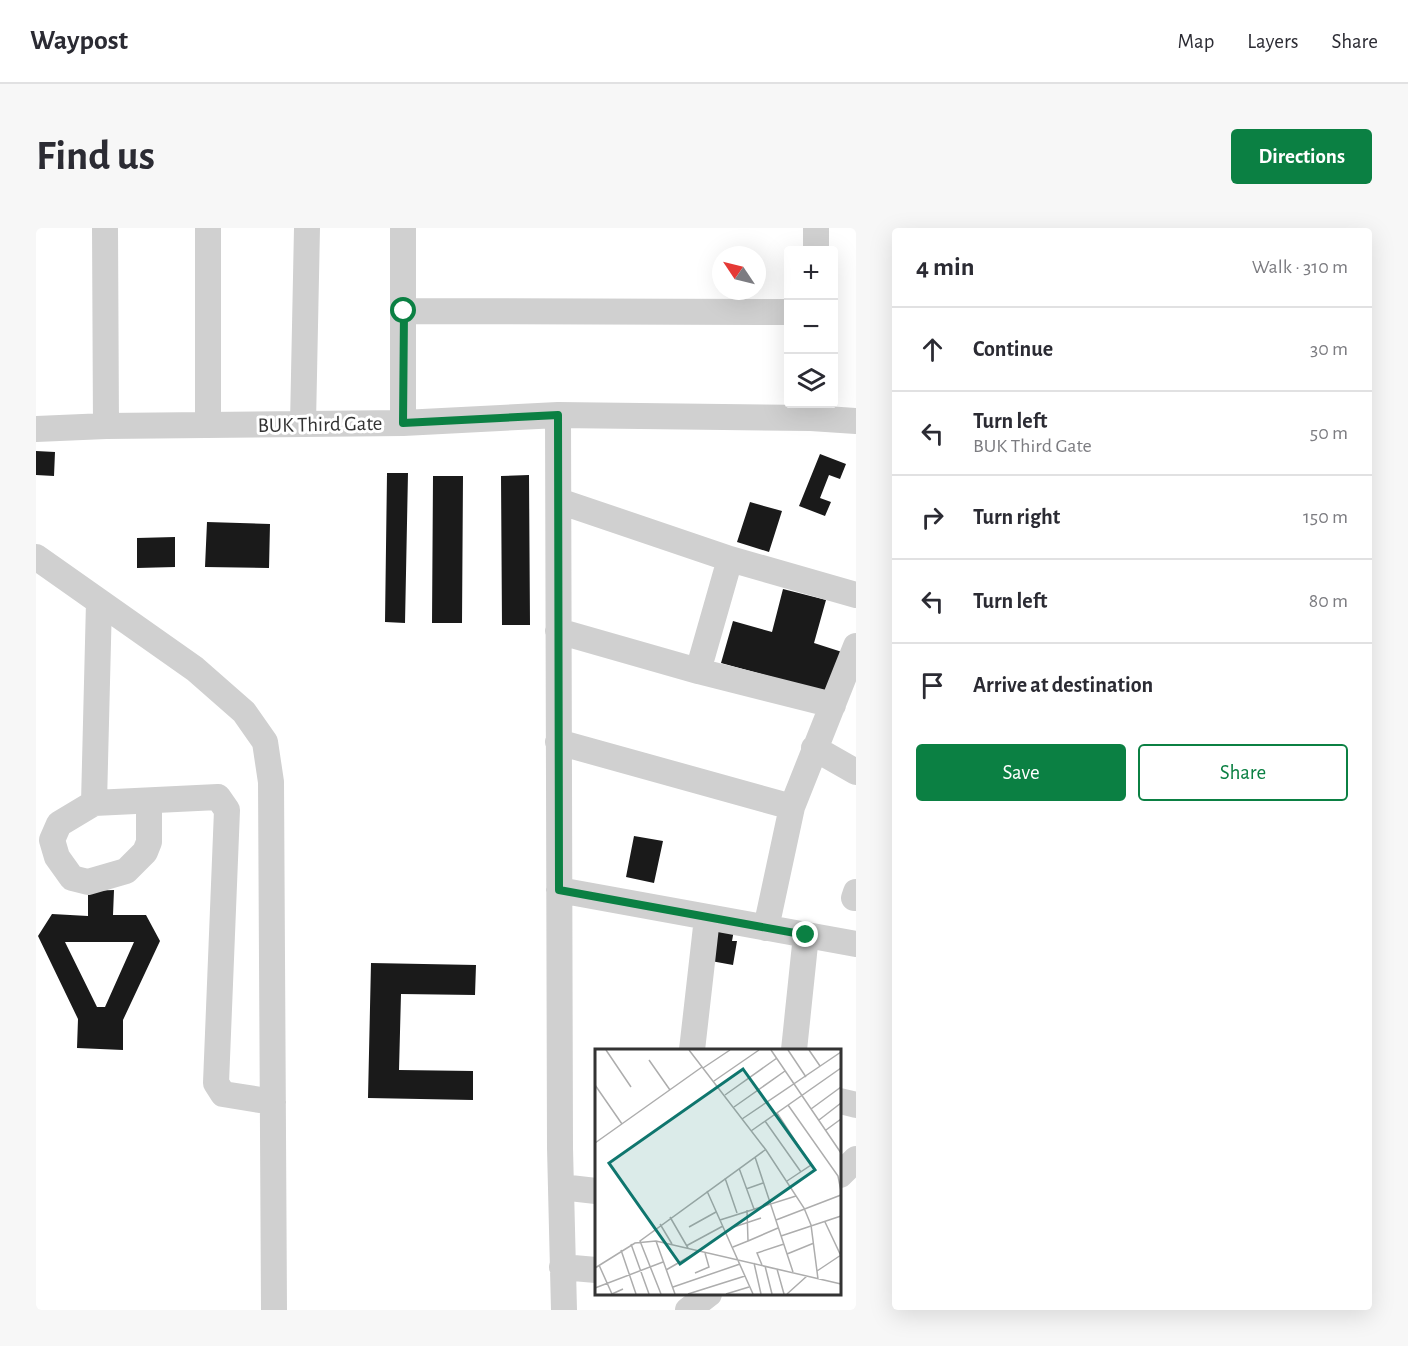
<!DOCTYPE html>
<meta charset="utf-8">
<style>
:root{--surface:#fff;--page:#f7f7f7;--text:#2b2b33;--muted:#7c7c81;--line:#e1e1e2;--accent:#0b8043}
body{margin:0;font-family:"Alegreya Sans",sans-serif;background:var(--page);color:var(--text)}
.controls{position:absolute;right:18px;top:18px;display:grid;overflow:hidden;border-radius:6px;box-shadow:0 6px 24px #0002}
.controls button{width:54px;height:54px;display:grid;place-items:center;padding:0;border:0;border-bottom:2px solid var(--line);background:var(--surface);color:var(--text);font:30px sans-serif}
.compass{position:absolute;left:676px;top:18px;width:54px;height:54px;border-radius:50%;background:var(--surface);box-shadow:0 6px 24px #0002;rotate:305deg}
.stop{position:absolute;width:18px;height:18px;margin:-14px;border:4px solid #0b8043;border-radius:50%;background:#fff}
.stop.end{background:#0b8043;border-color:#fff;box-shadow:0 2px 6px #0008}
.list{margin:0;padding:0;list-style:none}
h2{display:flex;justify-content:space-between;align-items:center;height:78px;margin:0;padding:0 24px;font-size:26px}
h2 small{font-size:20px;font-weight:400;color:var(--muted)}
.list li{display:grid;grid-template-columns:39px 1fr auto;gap:18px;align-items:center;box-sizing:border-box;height:84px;padding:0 24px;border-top:2px solid var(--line)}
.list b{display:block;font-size:22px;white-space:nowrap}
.list p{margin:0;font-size:20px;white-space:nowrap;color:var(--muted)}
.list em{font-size:20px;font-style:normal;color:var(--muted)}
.actions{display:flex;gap:12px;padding:18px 24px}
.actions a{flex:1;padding:14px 0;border:2px solid var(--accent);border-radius:6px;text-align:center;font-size:21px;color:var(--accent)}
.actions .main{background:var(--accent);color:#fff}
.icon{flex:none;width:33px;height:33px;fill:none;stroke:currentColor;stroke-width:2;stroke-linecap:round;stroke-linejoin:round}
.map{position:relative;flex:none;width:820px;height:1082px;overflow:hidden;border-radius:6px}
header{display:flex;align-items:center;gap:36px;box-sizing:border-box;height:84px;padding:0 30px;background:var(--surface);border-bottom:2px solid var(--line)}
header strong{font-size:28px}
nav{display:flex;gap:33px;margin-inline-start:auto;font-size:21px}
.intro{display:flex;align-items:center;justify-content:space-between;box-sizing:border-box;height:144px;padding:0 36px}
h1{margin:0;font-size:42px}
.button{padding:15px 27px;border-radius:6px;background:var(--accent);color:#fff;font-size:21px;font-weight:700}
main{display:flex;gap:36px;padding:0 36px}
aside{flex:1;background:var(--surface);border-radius:6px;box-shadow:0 6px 24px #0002}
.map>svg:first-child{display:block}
.building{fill:#1a1a1a;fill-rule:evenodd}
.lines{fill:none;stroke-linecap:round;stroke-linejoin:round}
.minor{stroke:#d0d0d0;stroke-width:26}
.route{stroke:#0b8043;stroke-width:8}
.labels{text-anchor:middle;stroke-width:6;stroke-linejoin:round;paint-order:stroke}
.street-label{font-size:21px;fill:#333;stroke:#fff}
.inset-road{fill:none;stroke:#adadad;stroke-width:1.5}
.view{fill:#0f766e;fill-opacity:0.15;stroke:#0f766e;stroke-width:3}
.inset-edge{fill:none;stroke:#333;stroke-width:3}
</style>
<header>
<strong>Waypost</strong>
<nav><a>Map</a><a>Layers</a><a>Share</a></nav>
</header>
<div class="intro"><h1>Find us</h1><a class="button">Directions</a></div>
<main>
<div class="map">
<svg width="820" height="1082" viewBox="0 0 820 1082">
<rect width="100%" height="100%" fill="#fff"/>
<path class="building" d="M0,223L19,224L18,248L0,247Z
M784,226L810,236L804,251L793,247L784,270L795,274L789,288L763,278Z
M351,245H372L369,395L349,394Z
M493,247L494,397H466L465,248Z
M397,248H427L426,395H396Z
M714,274L746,283L733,324L701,314Z
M171,294L234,296L233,340L169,339Z
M139,309V339L101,340V310Z
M747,361L790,372L778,415L806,424L794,465L685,435L697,393L736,404Z
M598,608L627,613L618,655L590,649Z
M78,662L77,687H110L124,713L87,792V822L41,820L42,791L2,708L16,686L52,688V663ZM29,714H98L69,779H61Z
M682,699L698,702L696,713H701L697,737L675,733Z
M335,735L440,737L439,767L365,766L363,842L437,843V872L332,870Z"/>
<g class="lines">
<path class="minor" d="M69,0L70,198
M780,22V0
M368,83L752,84
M522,187L524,920L528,1082
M367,195V0
M267,196L271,0
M172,197V0
M0,201L70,198L367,195L522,187L775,190L820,193
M523,273L694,331L820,367
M0,329L159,441L208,484L229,514L235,554L238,1082
M63,374L58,575L182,569L191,582L180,855L187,866L237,874
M522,403L662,443L797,477
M662,443L694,331
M522,514L756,579
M778,520L820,544
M58,575L23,596L16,612L21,629L36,650L52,654L90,643L109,624L113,614V574
M523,662L820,716
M818,670L820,664
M730,700L756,579L820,418
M656,822L671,690
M758,822L770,707
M804,873L820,877
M804,947L820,931
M525,959L560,963
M526,1039L560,1042
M652,1082L673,1066"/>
</g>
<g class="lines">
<path class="route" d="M368,83L367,195L522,187L523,662L770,707"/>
</g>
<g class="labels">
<g class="street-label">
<text transform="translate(284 196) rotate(-1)" y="7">BUK Third Gate</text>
</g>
</g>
<g transform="translate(559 821)">
<rect width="246" height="246" fill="#fff"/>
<path class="inset-road" d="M11,1L36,38M94,1L171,101L209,159L216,176L223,230M176,1L246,104M193,1L211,28M214,1L225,17M54,11L75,41M108,19L135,1M119,32L164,1M0,36L27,75M130,46L182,9M193,56L243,127L246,142M139,58L190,22M216,60L246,38M182,64L216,116L192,132M147,70L246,3M224,71L246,54M170,72L206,123M231,81L246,70M156,82L246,19M0,94L107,18M160,108L198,223M144,119L159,160M130,129L142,164M151,140L168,134M112,142L158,245M75,168L93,199M125,171L201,147M181,171L246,146M230,173L246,207V222M65,175L77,195M94,178L121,163M136,179L166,169M186,187L246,167M61,192L80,245M153,192L183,179M36,195L54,245M91,197L128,177M138,198L153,192L152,161M26,201L41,245M192,205L219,194M159,214L166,245M4,216L17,245L28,240M167,216L162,204L189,195M170,217L177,245M0,219L40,194L61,192L246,235M182,220L189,245M71,221L104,202M222,222L246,206M100,224L114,218L110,204M78,238L145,215M0,239L68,213M66,245L45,192L170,101M93,245L150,227M131,245L154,238M192,245L212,227"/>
<path class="view" d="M148,20L220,121L85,215L14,114Z"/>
<rect width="246" height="246" class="inset-edge"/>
</g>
</svg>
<div class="controls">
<button>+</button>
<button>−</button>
<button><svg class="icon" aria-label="layers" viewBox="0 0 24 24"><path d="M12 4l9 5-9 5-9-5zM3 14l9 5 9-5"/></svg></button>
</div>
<svg class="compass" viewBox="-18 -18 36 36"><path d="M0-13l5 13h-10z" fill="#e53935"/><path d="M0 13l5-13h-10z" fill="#7c7c81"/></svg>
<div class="stop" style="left:368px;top:83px"></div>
<div class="stop end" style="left:770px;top:707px"></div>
</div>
<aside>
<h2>4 min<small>Walk · 310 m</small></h2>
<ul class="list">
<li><svg class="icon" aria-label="ahead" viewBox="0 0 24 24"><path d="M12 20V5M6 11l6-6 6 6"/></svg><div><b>Continue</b></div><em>30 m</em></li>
<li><svg class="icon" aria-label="left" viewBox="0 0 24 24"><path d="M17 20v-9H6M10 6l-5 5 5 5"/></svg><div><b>Turn left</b><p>BUK Third Gate</p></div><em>50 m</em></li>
<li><svg class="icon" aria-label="right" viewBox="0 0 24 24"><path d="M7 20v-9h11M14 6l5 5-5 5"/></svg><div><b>Turn right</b></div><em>150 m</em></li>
<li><svg class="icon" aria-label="left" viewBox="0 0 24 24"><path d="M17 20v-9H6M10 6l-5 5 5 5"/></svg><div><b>Turn left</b></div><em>80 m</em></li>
<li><svg class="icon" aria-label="arrive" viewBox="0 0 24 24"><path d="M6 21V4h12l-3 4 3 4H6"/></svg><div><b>Arrive at destination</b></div></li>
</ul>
<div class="actions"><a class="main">Save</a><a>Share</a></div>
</aside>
</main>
